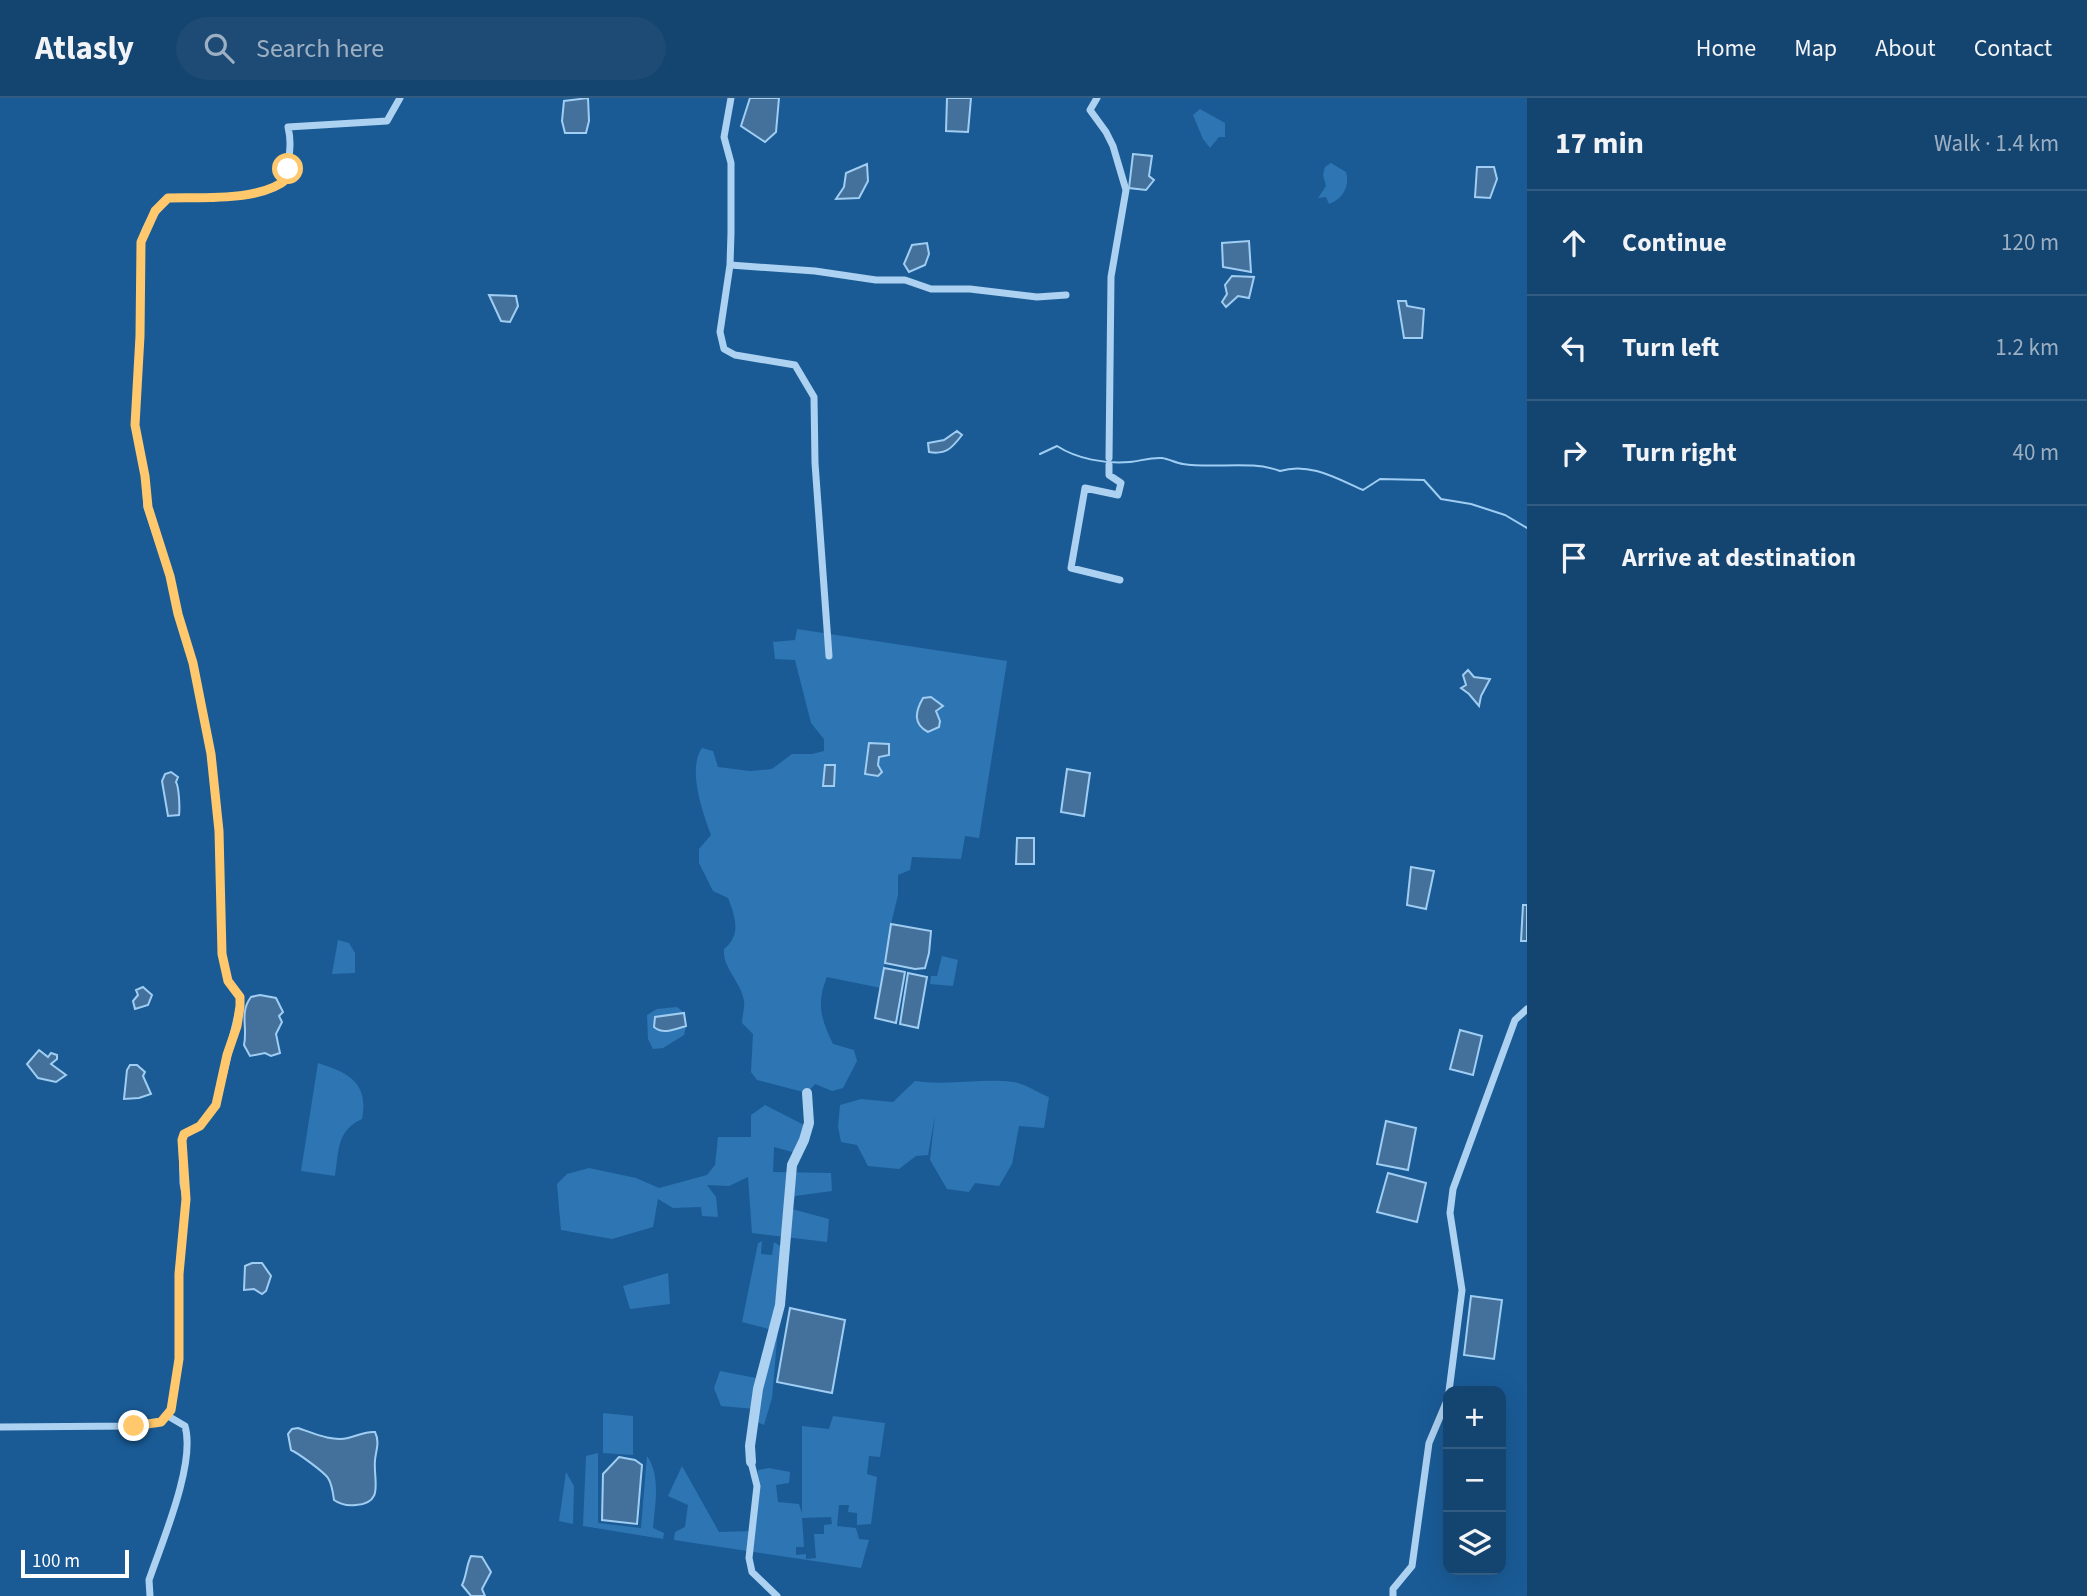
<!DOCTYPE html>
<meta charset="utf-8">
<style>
:root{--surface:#144470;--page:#1d4b75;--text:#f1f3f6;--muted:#9db0c3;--line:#335c83}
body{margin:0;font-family:"Source Sans 3",sans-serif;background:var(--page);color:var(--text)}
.controls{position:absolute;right:21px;bottom:21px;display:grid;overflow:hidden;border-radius:14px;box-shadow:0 7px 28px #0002}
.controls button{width:63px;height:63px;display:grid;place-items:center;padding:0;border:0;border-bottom:2px solid var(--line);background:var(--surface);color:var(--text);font:35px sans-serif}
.scale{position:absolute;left:21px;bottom:18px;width:108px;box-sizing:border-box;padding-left:7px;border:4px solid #fff;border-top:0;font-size:19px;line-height:24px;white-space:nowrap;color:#fff;-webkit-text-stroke:5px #1a5b96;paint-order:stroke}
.stop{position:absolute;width:21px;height:21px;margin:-16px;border:5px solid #ffc86c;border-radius:50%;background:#fff}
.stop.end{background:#ffc86c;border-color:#fff;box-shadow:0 2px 7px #0008}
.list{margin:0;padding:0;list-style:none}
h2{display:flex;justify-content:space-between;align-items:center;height:91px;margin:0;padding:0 28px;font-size:30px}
h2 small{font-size:23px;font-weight:400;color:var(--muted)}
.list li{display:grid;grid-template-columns:46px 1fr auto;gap:21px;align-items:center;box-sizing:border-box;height:105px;padding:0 28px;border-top:2px solid var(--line)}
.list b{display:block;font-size:26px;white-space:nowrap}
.list em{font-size:23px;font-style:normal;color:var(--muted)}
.icon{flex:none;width:38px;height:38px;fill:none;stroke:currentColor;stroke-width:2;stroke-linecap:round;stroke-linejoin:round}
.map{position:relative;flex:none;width:1527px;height:1498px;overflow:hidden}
header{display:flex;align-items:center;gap:42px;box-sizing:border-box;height:98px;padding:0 35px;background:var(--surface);border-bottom:2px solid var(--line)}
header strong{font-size:33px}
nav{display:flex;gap:38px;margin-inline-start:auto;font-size:24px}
.search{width:490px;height:63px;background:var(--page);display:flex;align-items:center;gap:18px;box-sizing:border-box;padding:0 24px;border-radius:38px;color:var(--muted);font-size:26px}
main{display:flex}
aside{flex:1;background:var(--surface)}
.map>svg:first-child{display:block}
.green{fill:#2e75b4;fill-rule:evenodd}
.water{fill:#44719b;stroke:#a0cdf2;stroke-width:2}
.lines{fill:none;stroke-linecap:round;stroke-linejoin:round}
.stream{stroke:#a0cdf2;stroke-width:2}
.minor{stroke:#add1f0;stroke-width:7}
.tertiary{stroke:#add1f0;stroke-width:10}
.route{stroke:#ffc86c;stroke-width:9}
</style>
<header>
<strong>Atlasly</strong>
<div class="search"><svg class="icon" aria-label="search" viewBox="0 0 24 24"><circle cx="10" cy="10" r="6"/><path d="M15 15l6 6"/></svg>Search here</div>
<nav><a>Home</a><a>Map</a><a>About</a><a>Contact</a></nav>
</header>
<main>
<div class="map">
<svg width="1527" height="1498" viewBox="0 0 1527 1498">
<rect width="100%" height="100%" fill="#1a5b96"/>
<path class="green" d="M1200,11L1225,25V39H1219L1210,50L1203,41L1193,17Z
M1331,65L1346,74C1350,88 1343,101 1329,106L1326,99L1318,100L1326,88L1323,77L1325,69Z
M797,531L1007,563L979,740L965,738L961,761L912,759L910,772L898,777V797L891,826L881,890L827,879C816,906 821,921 833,946L854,952L857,963L843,990L832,993L815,986L807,995L757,982L751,974L753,936L742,925C742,918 745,910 744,903C741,883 722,870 724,851C742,837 735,818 728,800L713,793L699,765V751L711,737C703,715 687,671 702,650L713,653L718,669L750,673L772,671L792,656H812L824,653V641L811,625L795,562L775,561L773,544L795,542Z
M338,842L349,845L355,855V875L332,876Z
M942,858L958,862L953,888L930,886L931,878H937Z
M677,909L684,915L686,928L684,937L663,950L653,951L648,941L647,917L657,911Z
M318,965C349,975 369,985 362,1021C336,1033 339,1053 335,1078L301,1073Z
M915,983C948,988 981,980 1014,984C1026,986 1038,995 1049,999L1044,1030L1019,1028L1012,1066L999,1088L975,1085L969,1094L947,1091L930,1062L935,1017L928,1057L916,1058L899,1071L868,1068L857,1047L841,1044L838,1029L840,1007L861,1001L893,1004Z
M765,1007L806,1028L796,1055L774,1049L773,1074L831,1075L832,1093L795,1098L792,1111L829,1121L827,1144L752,1135L748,1079L729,1088L707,1087L716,1099L718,1119L702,1118L701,1109L673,1110L658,1101L653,1129L612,1141L561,1132L557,1086L567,1076L589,1070L636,1080L659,1090L707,1077L715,1067L718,1039H751V1017Z
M762,1143L761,1156L772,1157L774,1144L785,1151L772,1300L764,1327L753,1322L755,1311L721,1308L714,1290L720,1273L761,1281L773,1232L742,1224L758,1145Z
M668,1175L670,1206L630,1211L623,1188Z
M603,1315L633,1318V1357L603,1355Z
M833,1318L885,1325L880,1359L869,1358L867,1376L877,1379L871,1426L857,1427V1415L848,1414L849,1407H839L837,1428L856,1430L859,1441L869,1442L861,1470L674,1442L675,1434L685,1429L688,1407L668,1398L682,1368L719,1434L751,1433L755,1422L758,1372L769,1370L790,1374L789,1385L776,1387L778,1404L799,1406L802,1415V1328L829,1331ZM831,1419L832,1426L824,1427V1436H814L816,1460L806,1461V1456L796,1457V1449H804L802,1420Z
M598,1355V1425L641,1430L647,1358C661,1378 655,1406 653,1430L664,1435L663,1441L583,1428L586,1358Z
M566,1374L574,1388L573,1426L559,1423Z"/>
<path class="water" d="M588,0L589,23L586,35H565L562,23L564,3Z
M750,0H779L776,34L765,44L741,28Z
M947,0H971L968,34L946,33Z
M1133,56L1152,58L1149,78L1154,82L1146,92L1129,90Z
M867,66L868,83L859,100L836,101L844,89L846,75Z
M1477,69H1494L1497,81L1490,100L1475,99Z
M1249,143L1251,174L1223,169L1222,145Z
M927,145L929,156L925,167L909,174L904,166L912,147Z
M1232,178L1254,179L1249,200L1238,198L1226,209L1222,204L1227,196L1225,187Z
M489,197L516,198L518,208L510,224L501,223Z
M1398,203H1406L1407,208L1424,211L1422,240H1404Z
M957,333L962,337C952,350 946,357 929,354L928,345L944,342Z
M1468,572L1474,579L1490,581L1481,598L1479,608L1469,596L1461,590L1466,587L1463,577Z
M931,599L943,608L936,613L940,623L939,629L928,634C913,626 915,614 923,600Z
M869,645L889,646V657L879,659L878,667L882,674L878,678L865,676Z
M825,667H835L834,688H823Z
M1067,671L1090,675L1084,718L1061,714Z
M171,674L178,679L176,684C179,689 180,710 179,717L168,718L162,683L165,676Z
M1017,740H1034V766H1016Z
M1411,769L1434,773L1426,811L1407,807Z
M1523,807H1527V843H1521Z
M891,826L931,833L929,855L925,870L915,871L885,865Z
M884,870L905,874L896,925L875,920Z
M908,875L927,879L918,930L900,926Z
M143,889L152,897L148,907L135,911L133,903L138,897L136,892Z
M260,897L276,900L283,914L279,918L282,924L276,936L280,955L271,958L265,955L250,958L244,947C248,929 239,915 251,899Z
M684,915L686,928C675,931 663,937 654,929L655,919Z
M1460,932L1482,938L1473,977L1450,971Z
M39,952L48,959L51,955L57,957V961L51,966L66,977L56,984L38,980L27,966Z
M130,967H137L145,974L143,978L151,996L139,1000L124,1001L127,972Z
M1386,1023L1416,1030L1408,1072L1377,1066Z
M1388,1075L1426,1085L1417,1124L1377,1114Z
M252,1165H262L271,1178L266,1193L262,1196L254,1191L244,1192L245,1168Z
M1471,1198L1502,1202L1494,1261L1464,1257Z
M790,1210L845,1222L832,1295L777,1284Z
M298,1330C313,1335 332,1344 348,1340C358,1338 365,1333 375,1334C380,1344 376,1352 375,1362C373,1382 385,1405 356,1407C348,1408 341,1407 334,1402C333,1395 332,1386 328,1380C324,1374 298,1355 291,1352L288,1336L292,1331Z
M619,1359L635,1362L642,1367L637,1426L602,1422L603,1376Z
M471,1458L482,1459L491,1474L482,1491L485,1498H471L462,1487C467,1477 466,1468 471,1458Z"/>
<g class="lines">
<path class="stream" d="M1040,356L1057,348C1077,361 1105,366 1130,364C1140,363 1152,359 1162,360C1169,361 1176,365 1183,366C1214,371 1252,362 1280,373C1309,364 1336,380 1363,392L1380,381L1424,382L1441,401L1471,406L1505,417L1527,430"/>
<path class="minor" d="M731,0L724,39L731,65V135L730,167L720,234L724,251L735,257L795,267L814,299L815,365L829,558
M1097,0L1090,12L1106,34L1113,48L1126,92L1111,179L1109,360
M730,167L815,173L876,182H905L931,191H970L1037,199L1066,197
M1109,367V377L1121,385L1118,397L1085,390L1071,470L1120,482
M1449,1293L1462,1192L1450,1115L1453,1091L1515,922L1527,911
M0,1329L134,1328L161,1324L171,1312L179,1261V1176L186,1101L183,1085L182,1042L184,1036L200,1028L216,1007L240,908V899L228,883L222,856L219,733L211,656L193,565L178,516L170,478L147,409L145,378L135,327L140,238L141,144C146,126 154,113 168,100C202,99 262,104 288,80C287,60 293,50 288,29L387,23L400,0
M751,1364L757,1388L749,1460L752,1474L777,1498
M150,1498L149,1482C162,1444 196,1365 185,1328L168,1318
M1393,1498V1491L1412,1468L1429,1345L1448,1300"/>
<path class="tertiary" d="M751,1364L750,1348L758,1291L780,1207L792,1067L804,1042L809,1025L807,995"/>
</g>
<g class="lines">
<path class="route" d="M134,1328L161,1324L171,1312L179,1261V1176L186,1101L182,1042L184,1036L200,1028L216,1007L227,957L237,928L240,908V899L228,883L222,856L219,733L211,656L193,565L178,516L170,478L148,409L145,378L135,327L140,238L141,144L155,113L168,100C202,99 262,104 288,80V71"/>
</g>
</svg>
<div class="controls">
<button>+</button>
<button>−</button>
<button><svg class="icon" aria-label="layers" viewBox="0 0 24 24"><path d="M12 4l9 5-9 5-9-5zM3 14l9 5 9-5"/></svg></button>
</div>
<div class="scale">100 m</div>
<div class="stop" style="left:288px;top:71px"></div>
<div class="stop end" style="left:134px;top:1328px"></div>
</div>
<aside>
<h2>17 min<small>Walk · 1.4 km</small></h2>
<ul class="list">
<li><svg class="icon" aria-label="ahead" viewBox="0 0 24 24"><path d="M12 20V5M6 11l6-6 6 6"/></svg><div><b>Continue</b></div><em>120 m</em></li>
<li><svg class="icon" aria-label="left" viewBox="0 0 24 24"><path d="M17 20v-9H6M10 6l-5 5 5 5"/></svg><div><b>Turn left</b></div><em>1.2 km</em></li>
<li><svg class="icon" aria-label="right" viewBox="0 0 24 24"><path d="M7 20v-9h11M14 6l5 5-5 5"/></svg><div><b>Turn right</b></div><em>40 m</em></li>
<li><svg class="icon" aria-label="arrive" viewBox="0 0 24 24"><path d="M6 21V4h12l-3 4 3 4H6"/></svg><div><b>Arrive at destination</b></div></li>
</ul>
</aside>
</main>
